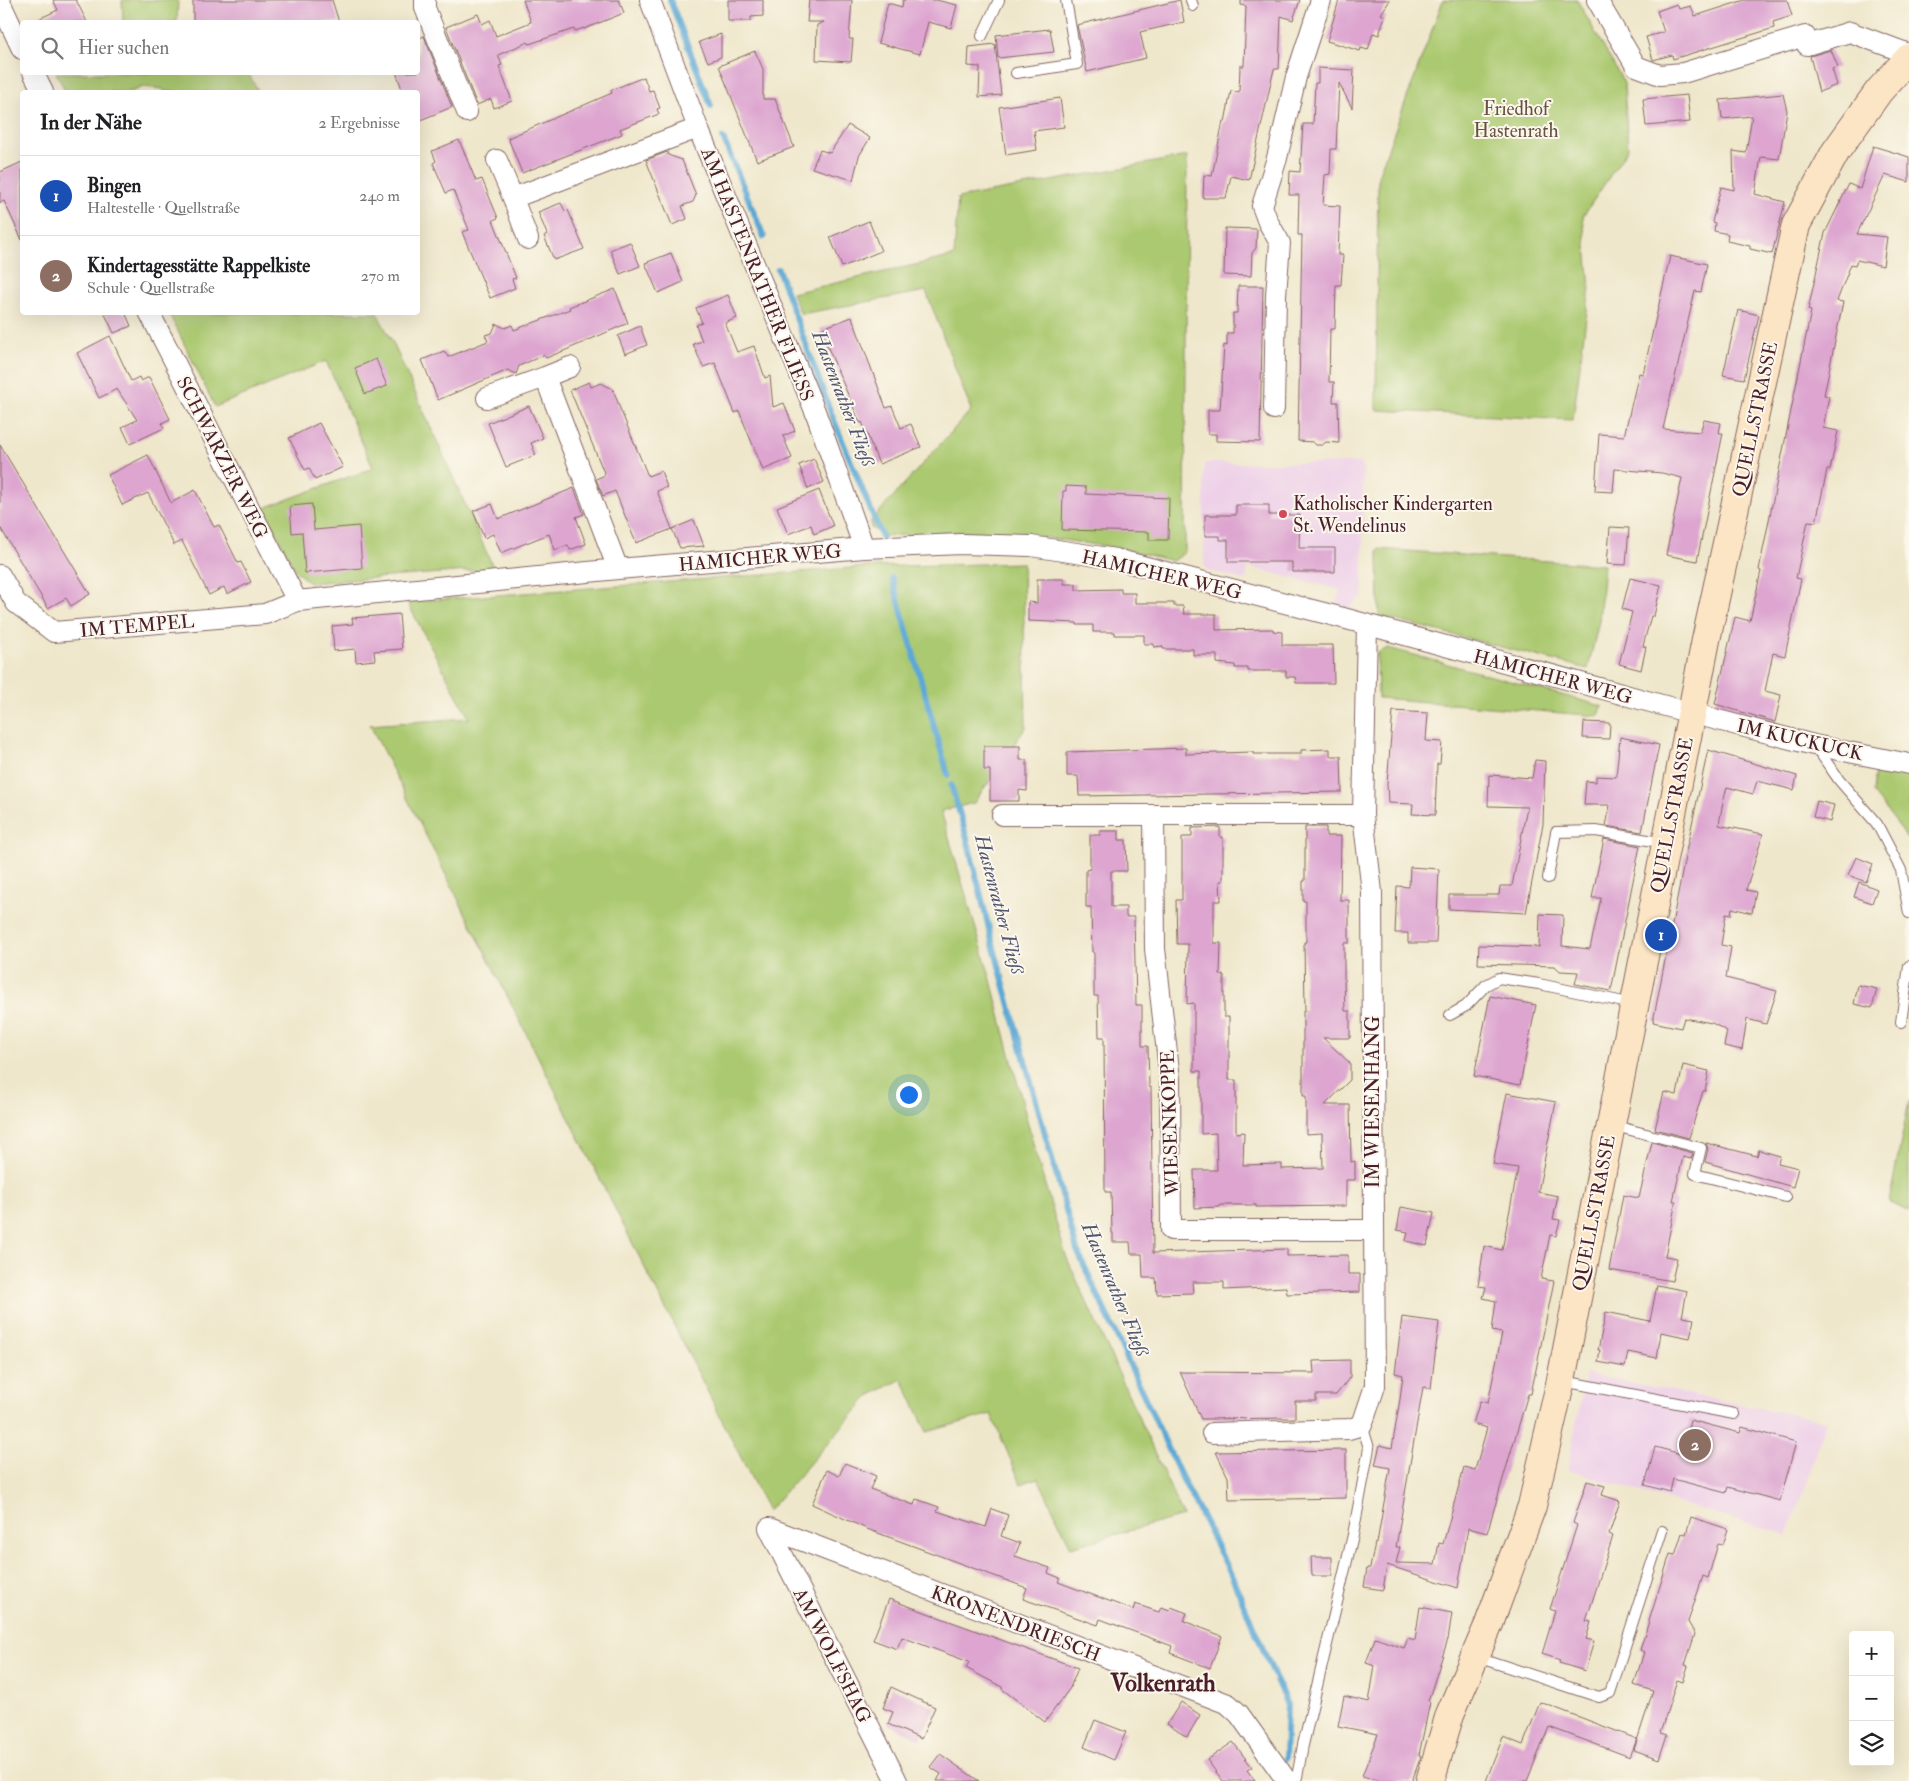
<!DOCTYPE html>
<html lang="de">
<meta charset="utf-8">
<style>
:root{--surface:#fff;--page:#f2f2f2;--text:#202124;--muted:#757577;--line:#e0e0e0;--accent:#0f766e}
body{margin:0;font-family:"IM FELL Double Pica",serif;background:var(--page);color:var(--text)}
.controls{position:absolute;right:15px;bottom:15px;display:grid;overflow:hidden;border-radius:5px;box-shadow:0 5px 20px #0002}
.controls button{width:45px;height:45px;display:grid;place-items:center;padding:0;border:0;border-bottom:1px solid var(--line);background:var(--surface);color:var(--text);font:25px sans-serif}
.you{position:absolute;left:908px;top:1094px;width:18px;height:18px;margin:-12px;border:4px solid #fff;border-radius:50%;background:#1a73e8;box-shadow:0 0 0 8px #1a73e833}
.badge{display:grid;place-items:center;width:32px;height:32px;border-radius:50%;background:var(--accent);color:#fff;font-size:16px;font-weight:700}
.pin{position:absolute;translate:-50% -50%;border:2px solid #fff;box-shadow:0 1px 5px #0006}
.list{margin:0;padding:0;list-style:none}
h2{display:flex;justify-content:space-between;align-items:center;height:65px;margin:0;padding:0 20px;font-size:21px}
h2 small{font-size:16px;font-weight:400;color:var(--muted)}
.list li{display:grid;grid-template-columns:32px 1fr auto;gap:15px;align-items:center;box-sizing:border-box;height:80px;padding:0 20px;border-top:1px solid var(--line)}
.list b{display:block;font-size:19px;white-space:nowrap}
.list p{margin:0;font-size:16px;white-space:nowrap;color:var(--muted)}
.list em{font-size:16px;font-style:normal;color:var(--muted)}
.icon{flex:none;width:28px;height:28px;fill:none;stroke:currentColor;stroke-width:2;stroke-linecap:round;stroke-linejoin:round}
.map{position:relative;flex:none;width:1909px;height:1781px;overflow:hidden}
.search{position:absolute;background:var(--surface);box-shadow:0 5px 20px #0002;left:20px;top:20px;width:400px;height:55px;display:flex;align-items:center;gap:12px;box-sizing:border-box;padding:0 18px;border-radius:5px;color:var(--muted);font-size:19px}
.panel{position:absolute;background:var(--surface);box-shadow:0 5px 20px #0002;left:20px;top:90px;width:400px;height:225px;border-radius:5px}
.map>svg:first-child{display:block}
.built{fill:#eed0e8}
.green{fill:#abc970;stroke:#7a744e}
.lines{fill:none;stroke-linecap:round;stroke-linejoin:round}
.stream{stroke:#5ba8d4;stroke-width:6}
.building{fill:#dda5d0}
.service-casing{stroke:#846563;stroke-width:12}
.minor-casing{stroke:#846563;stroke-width:22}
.secondary-casing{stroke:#846563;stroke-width:30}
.service{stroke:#fff;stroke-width:10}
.minor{stroke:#fff;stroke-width:20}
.secondary{stroke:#fce5c4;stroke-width:28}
.poi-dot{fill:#d1495b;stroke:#fbf7ec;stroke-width:2}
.labels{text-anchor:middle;stroke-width:4;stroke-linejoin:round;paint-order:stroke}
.park-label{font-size:19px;fill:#675240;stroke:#fbf7ec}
.street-label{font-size:19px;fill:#4a1f2b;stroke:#fbf7ec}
.poi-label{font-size:19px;fill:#4a1f2b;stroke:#fbf7ec;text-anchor:start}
.water-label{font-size:20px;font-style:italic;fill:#51566f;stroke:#fbf7ec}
.district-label{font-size:24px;font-weight:bold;fill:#4a1f2b;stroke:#fbf7ec}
</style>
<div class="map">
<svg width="1909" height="1781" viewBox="0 0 1909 1781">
<rect width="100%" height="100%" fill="#fbf7ec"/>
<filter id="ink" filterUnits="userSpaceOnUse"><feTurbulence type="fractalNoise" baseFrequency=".02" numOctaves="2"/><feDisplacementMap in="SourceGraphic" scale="10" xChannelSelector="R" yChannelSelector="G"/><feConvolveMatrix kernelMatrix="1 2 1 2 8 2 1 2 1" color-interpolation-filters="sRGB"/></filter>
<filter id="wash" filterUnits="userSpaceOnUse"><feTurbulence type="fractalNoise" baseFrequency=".0096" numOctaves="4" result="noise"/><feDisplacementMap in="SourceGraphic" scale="20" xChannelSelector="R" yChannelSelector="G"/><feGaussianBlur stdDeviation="1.12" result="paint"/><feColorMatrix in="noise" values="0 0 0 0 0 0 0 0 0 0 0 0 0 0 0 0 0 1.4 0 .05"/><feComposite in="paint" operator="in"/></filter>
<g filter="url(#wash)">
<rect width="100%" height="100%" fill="#efe7cb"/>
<path class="built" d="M1204,463H1363V597L1347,608L1336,605L1341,590L1248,567L1246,580L1209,571L1204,566Z
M1586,1374L1826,1421L1807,1483L1787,1535L1567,1470Z"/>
<path class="green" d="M122,0H178L177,22H123Z
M1443,0H1577L1624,83L1628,149L1583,216L1590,287L1573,420L1376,410L1378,176Z
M56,73H248L259,92H165L163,89L143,87L131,92H66Z
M1187,156L1185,552L1173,561L1119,548L1033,536L960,532L887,536L871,528V521L971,410L926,291L801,314L792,293L954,256L958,198Z
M169,313H377L393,343L494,569L309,583L295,570L264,508L373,468L326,361L215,407Z
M1378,549L1604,565L1599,621L1588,669L1379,616Z
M1023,563L1026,727L974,803L941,811L991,980L1035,1151L1066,1256L1183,1516L1071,1547L1038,1478L1021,1484L991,1414L927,1432L902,1379L869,1396L768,1511L370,725L469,718L407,602L865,567Z
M1388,648L1602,706L1599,716L1378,698L1377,653Z
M1875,768L1909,775V842L1902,830L1873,793Z
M1909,1101V1212L1889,1202Z"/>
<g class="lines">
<path class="stream" d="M670,0L711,106
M723,138L764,237
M778,269L831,413L882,537
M892,578L948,775
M951,785L967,838L990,933L1077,1250L1180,1474L1230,1572L1287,1705L1285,1758"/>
</g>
<g id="blocks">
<path class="building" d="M53,0H76L87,22H32L58,10Z
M193,0H332L339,22H193Z
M523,0H619L624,13L584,29V28L575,31L574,29L529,44L528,42L498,55L502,65L499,66L512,101L494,108L491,99L477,105L446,27L478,14L482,24L490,20L496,36L531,22Z
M728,0H763V16L751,17V21H728Z
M809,0H852L849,39H853L851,62L816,60L817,25L824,22H807Z
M903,0H936L957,5L951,28L928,22L920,54L878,43L888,3L902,7Z
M1180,0L1184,22L1140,32L1146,58L1087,72L1077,25Z
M1241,0H1300L1293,20L1281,16L1279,69H1274L1249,180L1231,176L1226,198H1203L1204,175L1212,176L1223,121L1225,122L1231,91L1239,92L1240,66H1244L1246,6L1241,5Z
M1339,0H1390L1381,14L1385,16L1379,35L1373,33L1368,50L1361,48L1360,51L1327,41Z
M1745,0H1787L1792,16L1773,22L1774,28L1673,59L1672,55L1653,60L1646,37L1664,32L1657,11L1677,4L1679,9L1691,6L1695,16Z
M1050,29L1054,52L998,58L996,35Z
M721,34V57L708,62L699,42Z
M424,36L452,107L418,121V92H403L396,72H418V39Z
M995,44L1001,95L979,97L980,67L968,66L969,47Z
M1831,50L1838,67L1832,69L1837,85L1819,92L1810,56Z
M755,51L763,69V99H775L794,147L757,161L719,66Z
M1318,68L1354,70L1352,108L1339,83L1336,149H1331L1330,174L1325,175L1323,205L1340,206L1338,255H1343L1341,285H1336L1335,329H1330L1329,382H1334L1333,402H1338L1339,443L1326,442L1322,445H1316L1313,442L1298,441L1302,235H1298L1299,195H1289L1290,171L1300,172L1303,124H1313L1315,83H1318Z
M644,77L649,91L653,90L660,108L657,109L659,114L620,129L622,134L522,173L508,138L612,93L611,90Z
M1783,94L1787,111L1779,159L1761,157L1755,194L1785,202L1772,254L1750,249V246L1727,241L1728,234L1714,231L1715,223L1712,222L1721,187L1734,190L1733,151L1746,153L1752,116L1722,119L1720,100Z
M1687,95L1690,122L1646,126L1643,99Z
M1060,98L1064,127L1034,131L1037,150L1006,155L999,107Z
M848,125L870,138L859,156L853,180L812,168L820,150L830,153Z
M459,140L476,181L482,179L498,218L493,220L516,278L512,279L515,288L490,298L462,232L469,230L453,190L446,193L433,163L436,161L432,151Z
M1873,146L1909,157V182L1885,175L1857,234L1887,237L1883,266L1857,260L1855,265L1851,264L1837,301L1843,302L1824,395L1829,396L1823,428L1838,431L1830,470H1827L1816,522L1808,521L1796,578L1801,579L1785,656L1773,653L1765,691L1781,695L1775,722L1715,704L1735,617L1750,621L1761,571L1759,570L1811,311L1808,310L1825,233L1849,184L1860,189Z
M667,152L668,155L682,160L696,195L693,202L682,206L687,219L672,225L646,160Z
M22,162V240L4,201L0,203V172Z
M561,203L565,211L568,210L584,249L554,260L544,236L547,234L538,212Z
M869,221L881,251L842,267L830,237Z
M1225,228L1257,229L1256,248L1252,253L1251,276L1224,275Z
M630,242L640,266L620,274L610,250Z
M671,253L683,282L658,293L645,263Z
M1670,256L1707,264L1701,292L1695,291L1663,429L1700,432L1704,420L1721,423L1719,433H1723L1697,561L1666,555L1682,478L1662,473L1615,469L1613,492L1595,491L1599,434L1624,436L1639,373L1643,374Z
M1238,286H1263L1260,442L1216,441V434H1208V410H1220L1224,345L1227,346V333H1233V313H1237Z
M615,289L628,323L566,350L546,358L544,355L519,366L516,374L508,370L438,400L422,360L444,351L448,357L488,341L485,335L492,333L496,324L505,328L512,325L514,330L570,309L569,307Z
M728,295L737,318L725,323L737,352L754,346L765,378L770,376L773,407L784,403L795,431L783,436L792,458L763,470L739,411L735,413L715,363L703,367L693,344L702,341L696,325L702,323L696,308Z
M1738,310L1759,315L1744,379L1723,375Z
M104,312H125L131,326L114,333Z
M852,317L886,408L892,406L901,428L911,424L921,447L879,464L862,422L860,423L820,329Z
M640,326L647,345L625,354L618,336Z
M110,336L131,381L139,377L141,381L149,377L170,419L162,423L164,428L130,444L122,427L137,420L117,389L99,398L77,353Z
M376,359L387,386L365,394L355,368Z
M589,382L591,387L601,383L613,389L621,411L648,476L661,471L667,487L657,491L672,529L636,543L615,491L603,496L596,479L605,475L570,390Z
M529,406L543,438L531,443L536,455L506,467L488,423Z
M319,423L343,467L315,480L309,468L305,470L289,438Z
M0,445L90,594L71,606L66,598L48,608L0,527Z
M148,455L171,503L195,490L214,527L219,525L238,563L241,562L251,582L227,594L224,587L209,595L182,541L174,545L148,493L122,505L108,475Z
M814,459L824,482L808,489L799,465Z
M1066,486L1086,487V494L1169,498L1168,540H1149V532L1062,530L1063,491H1066Z
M574,488L584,514L576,517L586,544L570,550L568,545L555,550L549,534L501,553L493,534L484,538L473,511L492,504L498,519Z
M819,490L833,526L814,534L811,525L788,534L777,507Z
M312,504L314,530L359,526L362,568L305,573L302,532L292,533L290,506Z
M1236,505H1269V515H1300L1299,548H1335V572H1292V562H1228V540H1220V536H1205V515H1236Z
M694,520L704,546L680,548L672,529Z
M1610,527L1629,528L1626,565L1607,564Z
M1630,578L1661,585L1654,616H1651L1643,646L1646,647L1641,670L1619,664L1632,612L1622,609Z
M1037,579H1064V584H1076V590L1121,589V593H1135V603H1174V606H1183L1184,614H1216V630L1273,629V631L1282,632V645H1333L1334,683H1296L1295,677H1286V671H1248V668H1235V665L1217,663V655H1193V649H1163V646L1154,647V644H1144V635H1115V632H1093V625H1077V623L1028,621V602L1037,603Z
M399,614L402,649L374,651L375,660L356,662L355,649L334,651L332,626L353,624L352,618Z
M1393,711L1428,713L1426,741L1442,742L1440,764H1437L1435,815L1412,814L1413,804L1388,803L1387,784Z
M1584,722L1610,723L1609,739L1583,738Z
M1620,737L1659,745L1642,832L1606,826L1610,805H1584L1586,781L1596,782V776L1616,777Z
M984,746H1020V760H1027V791L1019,790V801H990V770H984Z
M1186,748V754L1253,752V754H1301V750L1330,749V756H1341L1342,792L1079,796L1078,776H1067V752Z
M1708,750L1797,776L1794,790L1757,781L1753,794L1727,787L1722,807L1719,825L1763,834L1746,890L1756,892L1752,913L1732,908L1731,915L1726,914L1721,945L1731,947L1726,978L1777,991L1766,1024L1747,1019L1742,1050L1724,1046L1727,1031L1712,1023L1684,1018L1681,1028L1653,1022L1687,847Z
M1535,760L1545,761L1543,824L1526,913L1449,909V895H1499L1500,886H1512L1527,807L1488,806L1489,775L1532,778Z
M1817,801L1834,805L1830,822L1813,817Z
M1220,827V837H1223V881H1220L1221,901H1214V943H1221L1220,975H1224V1017H1229V1080H1236V1133L1244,1132L1243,1165L1282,1164V1169L1323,1168L1322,1133L1306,1134V1096H1303V1011H1305L1304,942H1306V901H1303V881H1305V827H1326V836H1341L1340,900H1349V943H1344V980L1345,1011H1350V1038H1323L1350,1063V1080L1325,1105H1350L1351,1162L1355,1161V1180H1346V1206L1256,1207V1205H1220V1207L1195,1208L1194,1170H1217L1216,1133L1201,1134V1071H1194V1003L1187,1004L1188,944H1177L1176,900H1182V837H1192V828Z
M1100,831H1119V840H1126L1127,871H1111V907H1126V917H1134L1136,1005H1142V1046H1148L1149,1087H1151L1153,1253L1287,1249V1256L1348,1255V1274H1360V1292L1287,1294L1286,1287L1224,1290V1282H1192L1193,1293L1157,1294L1156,1278H1143L1142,1254H1131L1130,1242H1113V1233H1112L1111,1192H1105L1104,1037H1099L1098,996H1094V952H1092L1091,907H1086V870L1090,869V835H1100Z
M1604,839L1640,846L1611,991L1575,984L1578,972L1560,971L1555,966L1478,964L1479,945L1539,947L1540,914L1563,915L1562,946L1590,949L1601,898H1592Z
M1856,857L1873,864L1866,882L1848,875Z
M1410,867L1439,869L1436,943H1408V933H1395L1397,886L1409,887Z
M1859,882L1877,889L1872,903L1854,897Z
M1858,985L1877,989L1872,1008L1854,1004Z
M1490,996L1536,1005L1520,1085L1474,1076Z
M1683,1065L1709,1071L1705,1091H1703L1689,1138L1655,1129L1664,1092L1677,1095Z
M1507,1093L1556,1102L1538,1192L1558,1196L1553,1219L1560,1220L1556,1236L1550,1235L1541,1279L1554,1281L1531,1394H1528L1487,1533L1468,1528L1458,1588L1387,1565L1383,1590L1364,1587L1367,1568H1370L1375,1543H1377L1390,1468L1375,1465L1380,1445L1392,1448L1400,1399L1403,1375L1395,1373L1402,1317L1439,1322L1431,1388L1423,1387L1396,1547H1400L1396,1563L1435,1564L1439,1543L1443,1544L1464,1467L1475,1470L1487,1428L1473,1424L1480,1401L1488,1403L1502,1333L1492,1331L1496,1301L1483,1298L1486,1287L1478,1286L1484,1246L1502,1250L1518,1168L1493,1164Z
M1652,1142L1693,1153L1691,1159L1683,1157L1673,1201H1676L1665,1256L1677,1258L1672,1281L1609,1270L1623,1195L1639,1198Z
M1706,1143L1757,1156L1759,1150L1780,1156L1778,1163L1798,1168L1793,1187L1705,1162L1708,1149Z
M1401,1207L1434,1213L1427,1246L1406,1241L1408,1232L1397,1230Z
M1657,1285L1687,1291L1682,1317L1694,1319L1690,1338L1661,1332L1657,1358L1628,1352L1625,1367L1598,1362L1600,1350H1598L1606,1312L1650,1321Z
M1350,1360V1377L1336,1395H1316V1401H1295V1418L1201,1419L1180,1372L1314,1373L1313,1361Z
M1690,1420L1740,1433L1742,1427L1796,1442L1780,1501L1728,1487L1726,1493L1673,1479L1670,1492L1645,1485L1655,1447L1681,1454Z
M1346,1450V1498L1229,1500L1228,1477L1216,1452Z
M845,1463L876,1476L870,1489L914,1505L916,1499L939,1507L937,1511L986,1527L992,1509L1008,1515L1001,1536L1020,1543L1015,1556L1050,1568L1048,1573L1060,1578L1058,1582L1133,1610L1135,1604L1159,1612L1161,1607L1170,1610L1171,1607L1187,1613L1184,1621L1222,1636L1210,1668L1170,1653L1172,1646L1100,1619L1098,1625L1023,1599L1027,1588L867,1529L812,1504L827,1470L839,1476Z
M1587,1481L1605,1486L1602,1495L1620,1501L1609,1534L1613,1536L1586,1621L1591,1622L1586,1639L1594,1641L1585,1671L1559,1663L1560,1660L1542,1654L1555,1611L1550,1609L1577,1525L1573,1523Z
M1691,1517L1728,1529L1723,1545L1718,1544L1708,1578L1703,1576L1688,1622L1695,1634L1685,1665L1688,1666L1683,1682L1677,1680L1666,1715L1660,1733L1667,1735L1659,1759L1634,1750L1653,1691L1634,1685L1644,1652L1640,1650L1670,1554L1675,1555L1682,1533L1686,1534Z
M1311,1557H1332V1576H1312Z
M889,1599L1078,1668L1070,1688L1045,1722L1002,1689V1687L966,1668L969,1662L902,1637L897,1649L873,1640Z
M1420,1607L1452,1613L1448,1639L1428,1701L1430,1702L1419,1755L1421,1756L1412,1781H1379L1362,1776L1378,1734L1338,1726L1344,1696L1369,1702L1375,1666L1366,1663L1375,1638L1404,1648L1408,1638L1415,1640Z
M891,1687L935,1707L921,1739L888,1724L893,1712L883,1708Z
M1181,1702L1200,1715L1187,1737L1167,1724Z
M1540,1702L1637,1739L1630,1757L1549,1727L1527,1781H1486L1503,1737L1523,1745Z
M1095,1720L1126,1732L1114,1760L1084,1747Z
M1233,1742L1252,1767L1247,1770L1255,1781H1223L1207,1760Z
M940,1754L979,1781H937L941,1774L930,1767Z"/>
</g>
</g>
<g filter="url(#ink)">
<use href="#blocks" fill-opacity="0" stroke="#846563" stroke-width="1"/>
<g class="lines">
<g class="service-casing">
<path id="service" d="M1191,0L1193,6
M982,36L999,0
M1016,73L1077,64L1066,0
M1816,747L1839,780L1877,824L1901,870L1909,913
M1548,878L1556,832L1596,831L1665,843
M1450,1015L1466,1006L1486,985L1499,978L1539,984L1633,1004
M1901,1022L1909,966
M1611,1125L1701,1148L1695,1174L1786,1197
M1563,1381L1734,1414
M1477,1657L1599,1697L1610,1693L1662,1531
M1295,1781L1297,1777L1303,1745L1353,1535L1369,1448L1362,1425"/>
</g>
<g class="minor-casing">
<path id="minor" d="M425,0V8L467,112
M650,0L698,128L815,411L864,548
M1597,0L1636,66L1660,75L1683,73L1805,36L1807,45L1850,32L1909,54
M0,2L22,49
M33,72L43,92
M497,160L513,198L698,128
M513,198L528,239
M149,312L297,601
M545,377L570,367
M487,398L545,377L618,569
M1274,409L1276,295L1280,243L1268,222L1262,206L1277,158L1296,77L1321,0
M0,575L16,603L54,632L265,614L297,601L618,569L864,548L962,544L1031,546L1115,559L1343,618L1691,713L1814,745L1909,764
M1002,815H1363
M1154,815L1155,949L1170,1079L1171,1230H1373
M1212,1433L1349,1429L1362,1425L1375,1386L1372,892L1363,815L1367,626
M769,1528L1228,1704L1239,1714L1287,1781
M769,1528L897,1781"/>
</g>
<g class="secondary-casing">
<path id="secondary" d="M1430,1781L1450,1714L1489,1624L1532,1506L1561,1380L1706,640L1796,225L1836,151L1879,91L1909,58"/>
</g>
<use href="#service" class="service"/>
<use href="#minor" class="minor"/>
<use href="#secondary" class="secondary"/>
</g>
</g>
<circle class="poi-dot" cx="1283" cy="514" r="5"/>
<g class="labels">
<g class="park-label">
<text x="1516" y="115">Friedhof<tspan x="1516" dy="22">Hastenrath</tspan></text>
</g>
<g class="street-label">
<text transform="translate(758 274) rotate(68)" y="7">AM HASTENRATHER FLIESS</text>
<text transform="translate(1754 419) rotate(-78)" y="7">QUELLSTRASSE</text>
<text transform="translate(223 457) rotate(63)" y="7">SCHWARZER WEG</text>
<text transform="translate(760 557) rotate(-5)" y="7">HAMICHER WEG</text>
<text transform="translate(1162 574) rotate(13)" y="7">HAMICHER WEG</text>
<text transform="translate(137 625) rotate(-5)" y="7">IM TEMPEL</text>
<text transform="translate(1553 676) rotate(15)" y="7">HAMICHER WEG</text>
<text transform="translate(1800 739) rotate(13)" y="7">IM KUCKUCK</text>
<text transform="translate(1671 815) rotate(-79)" y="7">QUELLSTRASSE</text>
<text transform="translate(1372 1102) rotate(-90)" y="7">IM WIESENHANG</text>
<text transform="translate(1169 1123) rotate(-92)" y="7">WIESENKOPPE</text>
<text transform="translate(1593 1213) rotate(-79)" y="7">QUELLSTRASSE</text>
<text transform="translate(1016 1623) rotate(21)" y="7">KRONENDRIESCH</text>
<text transform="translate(833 1655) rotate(63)" y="7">AM WOLFSHAG</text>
</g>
<g class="poi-label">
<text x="1293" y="510">Katholischer Kindergarten<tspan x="1293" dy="22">St. Wendelinus</tspan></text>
</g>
<g class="water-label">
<text transform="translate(844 398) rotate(69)" y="7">Hastenrather Fließ</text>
<text transform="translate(1000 904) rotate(75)" y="7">Hastenrather Fließ</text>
<text transform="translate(1116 1289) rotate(67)" y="7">Hastenrather Fließ</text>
</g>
<g class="district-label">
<text x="1163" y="1691">Volkenrath</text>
</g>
</g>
</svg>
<div class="controls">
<button>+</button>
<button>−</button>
<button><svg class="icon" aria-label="layers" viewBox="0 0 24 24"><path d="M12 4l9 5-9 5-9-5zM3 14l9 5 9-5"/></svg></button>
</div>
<div class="you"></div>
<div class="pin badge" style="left:1661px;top:935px;background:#1a4fb4">1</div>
<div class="pin badge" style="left:1695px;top:1445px;background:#8d6e63">2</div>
<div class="search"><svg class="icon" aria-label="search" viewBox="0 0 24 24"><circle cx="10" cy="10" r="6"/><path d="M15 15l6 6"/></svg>Hier suchen</div>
<section class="panel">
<h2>In der Nähe<small>2 Ergebnisse</small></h2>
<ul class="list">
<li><span class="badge" style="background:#1a4fb4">1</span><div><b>Bingen</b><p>Haltestelle · Quellstraße</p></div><em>240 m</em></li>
<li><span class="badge" style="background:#8d6e63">2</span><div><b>Kindertagesstätte Rappelkiste</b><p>Schule · Quellstraße</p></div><em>270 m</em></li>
</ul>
</section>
</div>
